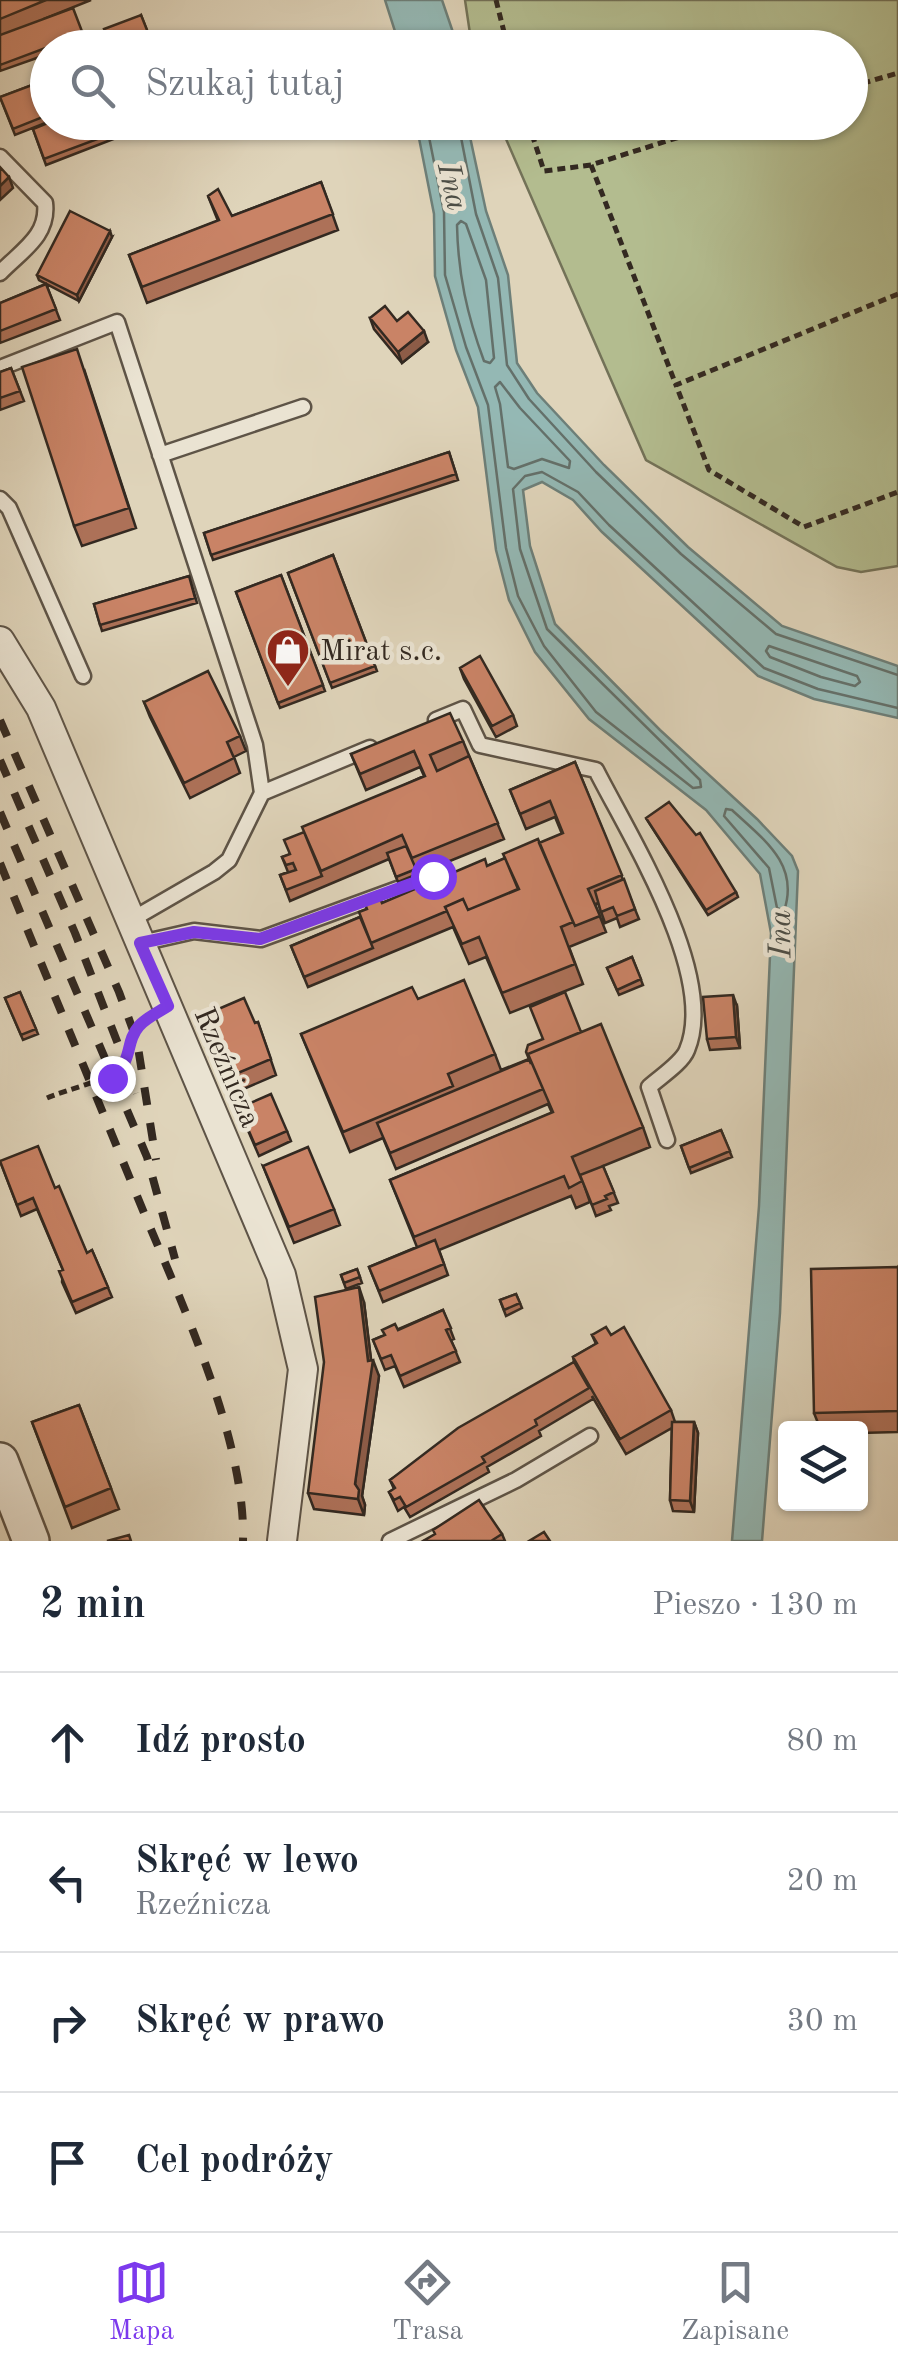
<!DOCTYPE html>
<html lang="pl">
<meta charset="utf-8">
<style>
:root{--surface:#fff;--page:#f6f6f7;--text:#1f2937;--muted:#747a83;--line:#e0e1e3;--accent:#7c3aed}
body{margin:0;font-family:"Old Standard TT",serif;background:var(--page);color:var(--text)}
.controls{position:absolute;right:30px;bottom:30px;display:grid;overflow:hidden;border-radius:10px;box-shadow:0 2px 8px #0004}
.controls button{width:90px;height:90px;display:grid;place-items:center;padding:0;border:0;border-bottom:2px solid var(--line);background:var(--surface);color:var(--text);font:50px sans-serif}
.stop{position:absolute;width:30px;height:30px;margin:-22px;border:8px solid #7c3aed;border-radius:50%;background:#fff}
.stop.end{background:#7c3aed;border-color:#fff;box-shadow:0 2px 10px #0008}
.list{margin:0;padding:0;list-style:none}
h2{display:flex;justify-content:space-between;align-items:center;height:130px;margin:0;padding:0 40px;font-size:42px}
h2 small{font-size:32px;font-weight:400;color:var(--muted)}
.list li{display:grid;grid-template-columns:65px 1fr auto;gap:30px;align-items:center;box-sizing:border-box;height:140px;padding:0 40px;border-top:2px solid var(--line)}
.list b{display:block;font-size:38px;white-space:nowrap}
.list p{margin:0;font-size:32px;white-space:nowrap;color:var(--muted)}
.list em{font-size:32px;font-style:normal;color:var(--muted)}
.icon{flex:none;width:55px;height:55px;fill:none;stroke:currentColor;stroke-width:2;stroke-linecap:round;stroke-linejoin:round}
.map{position:relative;flex:none;width:898px;height:1541px;overflow:hidden}
.search{position:absolute;background:var(--surface);box-shadow:0 2px 8px #0004;left:30px;right:30px;top:30px;height:110px;display:flex;align-items:center;gap:25px;box-sizing:border-box;padding:0 35px;border-radius:55px;color:var(--muted);font-size:38px}
.sheet{height:690px;background:var(--surface)}
nav{display:flex;justify-content:space-around;align-items:center;box-sizing:border-box;height:140px;border-top:2px solid var(--line);background:var(--surface);font-size:28px;color:var(--muted)}
nav a{display:grid;justify-items:center;gap:5px}
nav .on{color:var(--accent)}
.map>svg:first-child{display:block}
.green{fill:#b3bc8f;stroke:#737258;stroke-width:2.5}
.water{fill:#94b8b4;stroke:#6d7f79;stroke-width:2.5}
.lines{fill:none;stroke-linecap:round;stroke-linejoin:round}
.shore{stroke:#64706a;stroke-width:2.5}
.service-casing{stroke:#5e5447;stroke-width:19}
.minor-casing{stroke:#5e5447;stroke-width:32}
.tertiary-casing{stroke:#5e5447;stroke-width:40}
.path{stroke:#332921;stroke-width:5;stroke-dasharray:8 5;stroke-linecap:butt}
.service{stroke:#eae3d2;stroke-width:14}
.minor{stroke:#eae3d2;stroke-width:28}
.tertiary{stroke:#eae3d2;stroke-width:35}
.rail{stroke:#332921;stroke-width:8;stroke-dasharray:18 18;stroke-linecap:butt}
.wall{fill:#ad7158;stroke:#332921;stroke-width:2.5}
.shaded-wall{fill:#8d5c47;stroke:#332921;stroke-width:2.5}
.building{fill:#c98366;stroke:#332921;stroke-width:2.5}
.route{stroke:#7c3aed;stroke-width:12}
.labels{text-anchor:middle;stroke-width:9;stroke-linejoin:round;paint-order:stroke}
.poi-label{font-size:30px;fill:#332921;stroke:#eae3d2;text-anchor:start}
.street-label{font-size:30px;fill:#332921;stroke:#eae3d2}
.water-label{font-size:32px;font-style:italic;fill:#4b4d46;stroke:#eae3d2}
</style>
<div class="map">
<svg width="898" height="1541" viewBox="0 0 898 1541">
<rect width="100%" height="100%" fill="#dfd4ba"/>
<filter id="stains"><feTurbulence type="fractalNoise" baseFrequency=".002" numOctaves="4"/><feColorMatrix values="0 0 0 0 .2 0 0 0 0 .09 0 0 0 0 .02 0 0 0 .5 -.17"/></filter>
<radialGradient id="worn" r=".72"><stop offset=".6" stop-color="#630" stop-opacity="0"/><stop offset="1" stop-color="#630" stop-opacity=".3"/></radialGradient>
<path class="green" d="M465,0H898V566L861,572L837,567L646,460L499,123L850,122V48L472,47Z"/>
<path class="water" d="M385,0H442L458,47H400Z
M416,123H467L486,211L508,275L517,363L537,393L604,465L688,547L782,626L898,666V718L814,699L758,676L602,532L573,500L542,482L523,490L530,546L555,624L660,730L757,819L792,856L798,871L780,1313L762,1541H732L759,1206L771,933L760,874L706,810L589,719L535,652L509,600L496,550L478,407L456,350L435,276L434,214Z"/>
<g class="lines">
<path class="shore" d="M426,122L444,212L445,275L466,347L488,405L506,548L518,596L544,646L596,712L693,788L701,787L700,780L547,629L520,549L513,489L525,476L542,472L578,492L609,525L764,668L818,689L898,708
M458,122L476,214L498,278L507,365L529,399L596,472L681,554L776,634L898,675
M461,221L466,224L486,280L494,358L490,363L484,361C467,315 458,274 457,225Z
M500,382L520,408L570,461L569,468L542,459L514,469L508,467L500,404L495,387Z
M769,646L857,676L860,682L855,686L821,677L770,657L766,651Z
M726,809L732,810C763,839 800,864 784,911L777,908L769,868L724,816Z"/>
<g class="service-casing">
<path id="service" d="M0,157L45,203C49,236 21,251 0,273
M0,368L117,322L255,745L262,793L229,860L214,872L131,920
M160,455L303,407
M0,499L9,508L83,676
M436,720L463,709L480,745L596,770C630,837 718,976 687,1050C682,1063 660,1077 649,1087L667,1140
M262,793L370,748
M141,943L194,931L261,939L433,876
M390,1541L516,1480L590,1436"/>
</g>
<g class="minor-casing">
<path id="minor" d="M0,641L41,708L281,1275L303,1369L282,1541"/>
</g>
<g class="tertiary-casing">
<path id="tertiary" d="M0,1461L31,1541"/>
</g>
<path class="path" d="M496,0L508,48
M850,87L898,73
M528,122L544,171L591,165L727,122
M591,165L676,385
M898,294L676,385L709,470L804,527L898,492
M47,1098C65,1090 119,1077 126,1064C135,1049 131,1033 145,1021"/>
<use href="#service" class="service"/>
<use href="#minor" class="minor"/>
<use href="#tertiary" class="tertiary"/>
<path class="rail" d="M0,720L119,992L137,1041L156,1160
M0,760L75,933L137,1093
M0,812L147,1157L175,1259
M0,863C47,978 95,1093 142,1208C181,1302 246,1440 243,1541"/>
</g>
<path class="wall" d="M0,0H91L46,18L83,34L85,40L64,48H48V54L0,71Z
M141,15L153,46L149,48H111Z
M48,79V122L15,135L0,97Z
M125,122L129,133L46,165L33,129Z
M176,122H216L182,136Z
M321,182L338,230L147,303L129,255L218,221L208,196L232,216Z
M112,237L79,301L39,280L37,275Z
M46,284L60,320L0,343V303Z
M370,318L397,321L428,342L402,363L374,329Z
M11,368L24,401L0,410V372Z
M84,369L136,528L82,546L74,526Z
M449,452L458,480L213,560L204,533Z
M333,555L377,671L332,688L288,573Z
M281,575L325,691L280,708L236,592Z
M189,576L197,603L102,631L94,604Z
M460,668L513,715L517,726L496,737L464,679Z
M144,702L240,736L246,751L234,757L240,773L190,798L150,717Z
M463,741L504,839L398,882L389,859L290,901L280,875L288,872L282,857L289,855L304,832L424,776L420,767L366,790L351,754Z
M575,762L639,919L620,927L617,918L605,923L598,903L595,904L606,932L569,947L583,984L510,1013L486,957L469,964L453,927L308,987L291,946L360,917L382,903L487,866L562,834L555,817L526,829L510,790Z
M646,818L736,892L738,897L708,915Z
M632,957L643,985L619,995L607,968Z
M20,992L38,1034L23,1040L5,998Z
M418,999L495,1054L501,1070L529,1059L581,1032L643,1127L650,1147L603,1166L618,1203L609,1206L611,1210L596,1216L581,1176L590,1202L576,1208L571,1196L439,1250L448,1275L383,1302L369,1267L417,1247L390,1180L552,1113L548,1104L396,1169L383,1138L350,1152L301,1034Z
M737,1006L740,1048L710,1050L707,1039Z
M200,1017L255,1023L258,1022L276,1075L232,1094Z
M243,1119L287,1131L291,1141L259,1156Z
M721,1130L732,1157L691,1173L681,1146Z
M0,1161L55,1188L87,1253L92,1250L112,1297L76,1313L62,1282L63,1270L37,1209L21,1216Z
M263,1166L334,1209L340,1225L294,1243Z
M898,1267V1432L860,1433V1428H820L814,1413Z
M357,1269L362,1283L346,1289L341,1275Z
M516,1294L522,1308L506,1316L500,1300Z
M364,1302L371,1361L379,1376L362,1496L365,1505L364,1515L314,1509L308,1493Z
M443,1310L454,1339L451,1340L460,1362L404,1387L395,1366L385,1370L373,1340Z
M592,1335H611L671,1410L675,1422H694L698,1433L694,1512L673,1511L670,1500L672,1428L626,1454L592,1396L593,1399L539,1431L541,1436L487,1467L489,1472L410,1517L404,1507L398,1511L389,1492L394,1489L390,1480L574,1362L573,1357L596,1344Z
M79,1405L119,1509L72,1528L32,1422Z
M502,1534L505,1541H423Z"/>
<path class="shaded-wall" d="M9,177L13,188L0,200V186Z
M110,231L112,237L79,301L77,295Z
M424,331L428,342L402,363L398,352Z
M733,995L737,1006L740,1048L736,1037Z
M359,1287L364,1302L372,1367L373,1360L379,1376L362,1496L365,1505L364,1515L358,1499L355,1484L368,1361Z
M694,1422L698,1433L694,1512L690,1501Z"/>
<path class="building" d="M0,0H46L0,19Z
M73,8L83,34L0,65V35Z
M141,15L151,40L142,44L144,48H111L104,29Z
M48,79V115L13,129L0,97Z
M50,122H125L127,128L44,159L33,129Z
M0,167L9,177L0,186Z
M321,182L333,214L142,287L129,255L219,220L208,196L218,189L232,216Z
M70,211L110,231L77,295L37,275Z
M46,284L56,309L0,331V303Z
M385,306L397,321L408,312L424,331L398,352L370,318Z
M77,349L129,508L74,526L22,367Z
M11,368L20,391L0,398V372Z
M449,452L456,474L211,555L204,533Z
M333,555L375,666L330,683L288,573Z
M281,575L323,685L278,703L236,592Z
M189,576L195,598L100,625L94,604Z
M480,656L513,715L492,726L460,668Z
M208,671L240,736L227,742L234,758L184,783L144,702Z
M450,713L463,741L430,755L437,771L469,756L498,823L412,858L402,835L321,871L302,827L425,776L414,751L360,774L351,754Z
M575,762L622,875L588,889L600,916L575,926L539,843L563,833L550,801L520,814L510,790Z
M669,802L696,835L700,833L736,892L706,910L646,818Z
M304,832L322,876L286,890L280,875L296,870L293,863L286,865L282,857L290,854L284,840Z
M538,839L573,922L561,927L575,964L502,993L479,937L462,944L445,907L463,899L468,910L519,889L503,854Z
M406,846L416,869L396,877L387,853Z
M505,858L518,889L468,910L463,899L445,907L447,911L371,943L359,912L367,909L363,899L378,893L382,903L485,859L487,866Z
M624,879L635,909L617,916L613,907L601,912L595,891Z
M360,917L373,948L304,977L291,946Z
M632,957L641,979L617,990L607,968Z
M464,980L495,1054L448,1074L453,1086L343,1132L301,1034L412,987L418,999Z
M20,992L36,1029L21,1035L5,998Z
M565,992L581,1032L528,1054L531,1064L526,1052L528,1045L543,1039L530,1007Z
M733,995L736,1037L707,1039L703,997Z
M244,998L255,1023L258,1022L271,1059L226,1078L200,1017Z
M601,1024L643,1127L572,1157L582,1181L569,1188L564,1176L414,1237L390,1180L553,1112L528,1054Z
M530,1059L543,1089L390,1153L377,1123Z
M271,1094L287,1131L255,1145L239,1108Z
M721,1130L730,1151L689,1168L681,1146Z
M38,1146L55,1188L59,1186L87,1253L92,1250L108,1287L72,1302L59,1271L63,1270L33,1198L17,1205L0,1161Z
M308,1147L334,1209L289,1227L263,1166Z
M603,1166L614,1192L605,1196L607,1199L592,1205L580,1175Z
M435,1240L444,1264L379,1291L369,1267Z
M898,1267V1411L814,1413L811,1269Z
M357,1269L360,1277L344,1283L341,1275Z
M359,1287L368,1361L373,1360L355,1484L359,1490L358,1499L308,1493L324,1362L315,1297Z
M516,1294L520,1303L504,1310L500,1300Z
M443,1310L451,1328L446,1330L456,1351L400,1376L391,1355L381,1359L373,1340L385,1335L382,1330L395,1324L398,1330Z
M606,1327L611,1335L624,1327L671,1410L620,1439L573,1357L597,1343L592,1335Z
M574,1362L589,1388L535,1420L537,1425L482,1457L485,1462L406,1507L400,1497L394,1500L389,1492L395,1488L390,1480L458,1428Z
M79,1405L111,1488L65,1507L32,1422Z
M672,1422H694L690,1501L670,1500Z
M479,1500L502,1534L491,1541H423L435,1534L433,1530Z
M544,1532L550,1541H529Z
M129,1535L131,1541H107Z"/>
<g class="lines">
<path class="route" d="M112,1078C135,1057 124,1044 139,1026C146,1018 159,1012 168,1006L140,943L194,932L260,939L433,876"/>
</g>
<defs>
<g id="shop-pin" transform="scale(2.25)"><path d="M0 17L-7.5 6A9.5 9.5 0 1 1 7.5 6Z" fill="#8f2418" stroke="#eae3d2"/><path d="M-5-2.5h2.3a2.7 3.5 0 0 1 5.4 0H5L5.5 6h-11ZM-1.5-2.5h3a1.5 2.3 0 0 0-3 0Z" fill="#fff"/></g>
</defs>
<g fill-rule="evenodd">
<use href="#shop-pin" x="288" y="650"/>
</g>
<g class="labels">
<g class="poi-label">
<text x="320" y="660">Mirat s.c.</text>
</g>
<g class="street-label">
<text transform="translate(228 1067) rotate(67)" y="10">Rzeźnicza</text>
</g>
<g class="water-label">
<text transform="translate(454 186) rotate(77)" y="11">Ina</text>
<text transform="translate(779 934) rotate(-91)" y="11">Ina</text>
</g>
</g>
<rect width="100%" height="100%" filter="url(#stains)"/>
<rect width="100%" height="100%" fill="url(#worn)"/>
</svg>
<div class="controls">
<button><svg class="icon" aria-label="layers" viewBox="0 0 24 24"><path d="M12 4l9 5-9 5-9-5zM3 14l9 5 9-5"/></svg></button>
</div>
<div class="stop" style="left:433px;top:876px"></div>
<div class="stop end" style="left:112px;top:1078px"></div>
<div class="search"><svg class="icon" aria-label="search" viewBox="0 0 24 24"><circle cx="10" cy="10" r="6"/><path d="M15 15l6 6"/></svg>Szukaj tutaj</div>
</div>
<section class="sheet">
<h2>2 min<small>Pieszo · 130 m</small></h2>
<ul class="list">
<li><svg class="icon" aria-label="ahead" viewBox="0 0 24 24"><path d="M12 20V5M6 11l6-6 6 6"/></svg><div><b>Idź prosto</b></div><em>80 m</em></li>
<li><svg class="icon" aria-label="left" viewBox="0 0 24 24"><path d="M17 20v-9H6M10 6l-5 5 5 5"/></svg><div><b>Skręć w lewo</b><p>Rzeźnicza</p></div><em>20 m</em></li>
<li><svg class="icon" aria-label="right" viewBox="0 0 24 24"><path d="M7 20v-9h11M14 6l5 5-5 5"/></svg><div><b>Skręć w prawo</b></div><em>30 m</em></li>
<li><svg class="icon" aria-label="arrive" viewBox="0 0 24 24"><path d="M6 21V4h12l-3 4 3 4H6"/></svg><div><b>Cel podróży</b></div></li>
</ul>
</section>
<nav>
<a class="on"><svg class="icon" aria-label="map" viewBox="0 0 24 24"><path d="M3 6l6-2 6 2 6-2v14l-6 2-6-2-6 2zM9 4v14M15 6v14"/></svg>Mapa</a>
<a><svg class="icon" aria-label="directions" viewBox="0 0 24 24"><path d="M12 3l9 9-9 9-9-9zM9 14v-3h6M13 9l2 2-2 2"/></svg>Trasa</a>
<a><svg class="icon" aria-label="saved" viewBox="0 0 24 24"><path d="M7 4h10v16l-5-4-5 4z"/></svg>Zapisane</a>
</nav>
